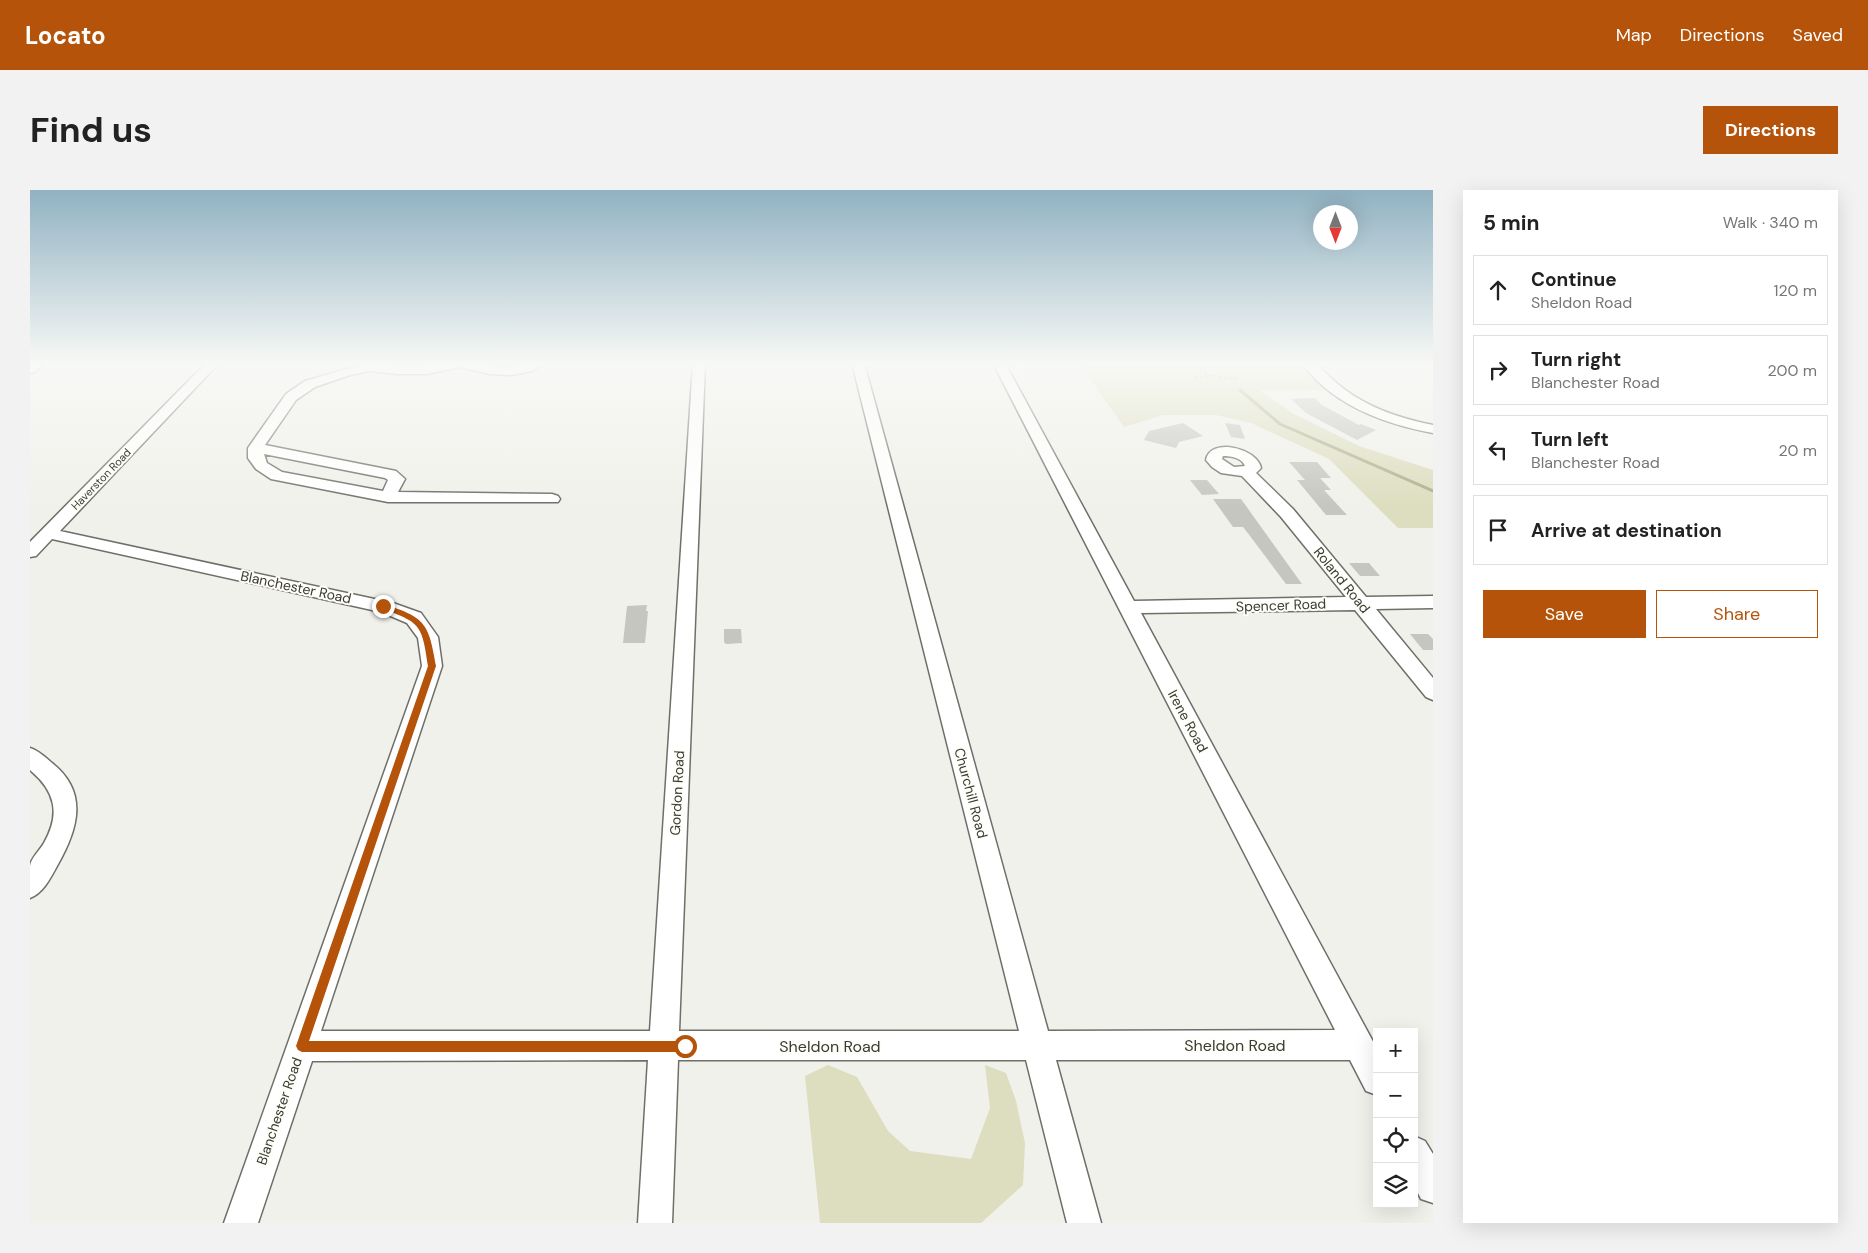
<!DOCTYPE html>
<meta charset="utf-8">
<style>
:root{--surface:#fff;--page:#f2f2f2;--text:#222;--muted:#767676;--line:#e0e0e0;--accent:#b45309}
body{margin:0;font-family:"DM Sans",sans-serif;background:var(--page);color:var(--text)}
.controls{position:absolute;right:15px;bottom:15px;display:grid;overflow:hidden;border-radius:0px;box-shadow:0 5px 20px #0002}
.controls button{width:45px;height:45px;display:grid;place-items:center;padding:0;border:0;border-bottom:1px solid var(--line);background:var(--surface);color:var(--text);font:25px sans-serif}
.compass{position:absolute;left:1283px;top:15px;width:45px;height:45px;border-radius:50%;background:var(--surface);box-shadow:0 5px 20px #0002;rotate:180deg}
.stop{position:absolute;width:15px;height:15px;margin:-11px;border:4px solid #b45309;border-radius:50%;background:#fff}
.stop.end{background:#b45309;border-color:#fff;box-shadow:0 1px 5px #0008}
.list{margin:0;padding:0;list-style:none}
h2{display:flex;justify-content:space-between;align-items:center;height:65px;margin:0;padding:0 20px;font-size:21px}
h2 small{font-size:16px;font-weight:400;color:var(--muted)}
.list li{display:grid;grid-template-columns:32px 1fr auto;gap:15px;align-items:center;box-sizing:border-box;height:70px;margin:0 10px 10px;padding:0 10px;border:1px solid var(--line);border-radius:0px}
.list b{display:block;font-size:19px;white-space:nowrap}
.list p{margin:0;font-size:16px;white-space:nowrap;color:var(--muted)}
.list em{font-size:16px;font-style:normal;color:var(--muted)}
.actions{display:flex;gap:10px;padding:15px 20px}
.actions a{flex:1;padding:11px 0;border:1px solid var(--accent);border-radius:0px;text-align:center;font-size:18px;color:var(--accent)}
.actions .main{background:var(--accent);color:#fff}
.icon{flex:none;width:28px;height:28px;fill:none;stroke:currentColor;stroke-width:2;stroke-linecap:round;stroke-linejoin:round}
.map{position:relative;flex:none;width:1403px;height:1033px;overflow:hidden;border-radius:0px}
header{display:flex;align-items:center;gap:30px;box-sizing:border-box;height:70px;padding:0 25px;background:var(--accent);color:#fff}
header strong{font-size:24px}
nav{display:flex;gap:28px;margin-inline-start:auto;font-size:18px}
.intro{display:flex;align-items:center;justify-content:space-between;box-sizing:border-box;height:120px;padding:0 30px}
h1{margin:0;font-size:35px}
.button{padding:12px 22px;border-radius:0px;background:var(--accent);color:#fff;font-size:18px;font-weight:700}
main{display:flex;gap:30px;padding:0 30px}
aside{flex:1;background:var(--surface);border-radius:0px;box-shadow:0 5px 20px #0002}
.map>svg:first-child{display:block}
.green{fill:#ddddbf}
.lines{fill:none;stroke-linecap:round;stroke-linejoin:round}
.stream{stroke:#aeaf8a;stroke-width:3}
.building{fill:#c6c6c0}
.minor-casing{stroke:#6f6f69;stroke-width:3}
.path{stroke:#a7a8a3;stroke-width:2;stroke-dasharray:2.5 2.5;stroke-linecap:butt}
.minor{fill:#fff;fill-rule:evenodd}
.route{fill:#b45309}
.labels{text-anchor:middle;stroke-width:4;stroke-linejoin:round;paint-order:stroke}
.far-street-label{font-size:11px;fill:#3a3a37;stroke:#fefef7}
.street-label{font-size:14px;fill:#3a3a37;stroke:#fefef7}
.near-street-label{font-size:16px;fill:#3a3a37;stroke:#fefef7}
</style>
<header>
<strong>Locato</strong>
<nav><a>Map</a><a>Directions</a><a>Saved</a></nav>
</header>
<div class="intro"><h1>Find us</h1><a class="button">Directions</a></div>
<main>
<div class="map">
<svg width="1403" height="1033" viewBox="0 0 1403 1033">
<rect width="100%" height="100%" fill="#f0f1ea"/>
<path class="green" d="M1049,173H1267L1296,200H1229L1264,224L1329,256L1403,280V338H1368L1299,269L1221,233L1186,225H1133L1094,237Z
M798,875L827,887L858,941L880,961L941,969L960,918L955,875L976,883L986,911L995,953L993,995L951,1033H790L775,886Z"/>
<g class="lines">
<path class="stream" d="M1210,200L1250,234L1403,301"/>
</g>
<path class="building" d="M1285,208L1292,215L1329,235L1331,234L1346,240L1327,250L1276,223L1261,209Z
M1153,233L1173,246L1149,252L1146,258L1114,250L1119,241Z
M1195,233L1210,235L1215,249L1201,247Z
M1259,272H1287L1301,288H1290L1301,300H1294L1317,325H1296L1267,290H1275Z
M1160,290H1177L1189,304L1172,305Z
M1183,309H1211L1272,394H1256L1217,342L1213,337H1203Z
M1319,373H1339L1350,386H1330Z
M617,415L616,421H618L615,453H593L597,416Z
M694,439H711L712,453L696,454L694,452Z
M1380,444H1398L1403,449V460H1393Z"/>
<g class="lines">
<g class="minor-casing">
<path id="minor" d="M0,173H14L5,182L0,183Z
M176,173H189L30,341L363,413L391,423L408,447L412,476L291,841H620L663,173H675L649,841H989L822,173H834L1018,841L1305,840L963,173H975L1104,411L1316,407L1251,327L1212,286L1191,283L1182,277L1176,270C1180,247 1227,258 1231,278L1226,283L1263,319L1336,407L1403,406V418L1346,419L1403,488V510L1396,507L1325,420L1111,423L1347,859V905L1336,901L1320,870H1026L1071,1033H1037L996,870H648L642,1033H608L618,870L282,871L228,1033H194L392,476L388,448L377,433L351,422L22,349L6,366L0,367V352ZM1193,266C1201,266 1212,268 1215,276L1204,277L1192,269Z
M338,173H351L350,175L390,176L410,173H445L474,177L490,176L501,173H515L502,181L482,185L459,184L430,177L397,184H367L339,181L320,185L285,197L266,210L235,255L366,281L375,289L368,302L522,304L528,306L530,309L528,312H358L241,289L226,279L218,268V258L256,204L275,191ZM234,264L355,288L358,290L353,301L252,282L237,273Z
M1272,173H1285C1294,181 1303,191 1314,199C1339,218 1372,229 1403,235V243C1354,234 1302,215 1272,173Z
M0,558C9,561 15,567 22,573C60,603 47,641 27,676C20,689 13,703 0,708C0,698 0,686 0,676C1,668 10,660 14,653C31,623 25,601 0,580Z
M1384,946L1395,951L1403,964V1013L1391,1009L1384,995Z"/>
</g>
<path class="path" d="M1157,173L1179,185L1206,189
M1165,188L1178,186"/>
<use href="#minor" class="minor"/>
</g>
<linearGradient id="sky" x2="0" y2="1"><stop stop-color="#91b2c2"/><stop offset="0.55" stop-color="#f8f9f6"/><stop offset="1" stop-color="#f8f9f6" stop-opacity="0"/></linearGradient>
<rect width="1403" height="317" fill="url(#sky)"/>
<path class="route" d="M353,414C395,427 399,433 406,476L279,851H655L659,853L661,856L659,860L655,862H272L268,860L266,856L398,476C392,433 390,433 351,418V415Z"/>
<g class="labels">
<g class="far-street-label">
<text transform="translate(71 289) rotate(-46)" y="4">Haverston Road</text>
</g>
<g class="street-label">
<text transform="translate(1312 390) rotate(51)" y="5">Roland Road</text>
<text transform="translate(266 397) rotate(12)" y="5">Blanchester Road</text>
<text transform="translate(1251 415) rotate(-2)" y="5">Spencer Road</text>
<text transform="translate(1158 531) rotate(62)" y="5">Irene Road</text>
<text transform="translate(647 603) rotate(-87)" y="5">Gordon Road</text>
<text transform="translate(941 603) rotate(75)" y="5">Churchill Road</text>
<text transform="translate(249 921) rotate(-71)" y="5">Blanchester Road</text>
</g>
<g class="near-street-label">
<text x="1205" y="861">Sheldon Road</text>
<text x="800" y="862">Sheldon Road</text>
</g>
</g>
</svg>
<div class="controls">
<button>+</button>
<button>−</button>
<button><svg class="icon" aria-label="locate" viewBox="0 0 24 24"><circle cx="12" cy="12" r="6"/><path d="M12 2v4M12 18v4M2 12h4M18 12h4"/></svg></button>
<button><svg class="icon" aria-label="layers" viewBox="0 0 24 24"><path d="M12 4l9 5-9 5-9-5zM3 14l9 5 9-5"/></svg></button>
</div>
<svg class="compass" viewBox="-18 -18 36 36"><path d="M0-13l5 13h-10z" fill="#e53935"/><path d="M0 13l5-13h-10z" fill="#767676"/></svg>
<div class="stop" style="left:655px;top:856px"></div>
<div class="stop end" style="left:353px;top:416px"></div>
</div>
<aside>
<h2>5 min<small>Walk · 340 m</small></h2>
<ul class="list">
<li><svg class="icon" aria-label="ahead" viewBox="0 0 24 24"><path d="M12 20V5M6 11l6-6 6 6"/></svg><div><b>Continue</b><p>Sheldon Road</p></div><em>120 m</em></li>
<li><svg class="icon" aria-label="right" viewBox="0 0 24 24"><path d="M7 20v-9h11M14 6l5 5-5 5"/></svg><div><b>Turn right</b><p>Blanchester Road</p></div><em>200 m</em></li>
<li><svg class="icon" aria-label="left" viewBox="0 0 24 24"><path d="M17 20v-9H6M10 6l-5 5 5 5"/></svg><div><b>Turn left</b><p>Blanchester Road</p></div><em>20 m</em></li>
<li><svg class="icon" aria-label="arrive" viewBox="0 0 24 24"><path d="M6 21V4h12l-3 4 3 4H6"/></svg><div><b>Arrive at destination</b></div></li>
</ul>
<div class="actions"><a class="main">Save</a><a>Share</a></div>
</aside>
</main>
